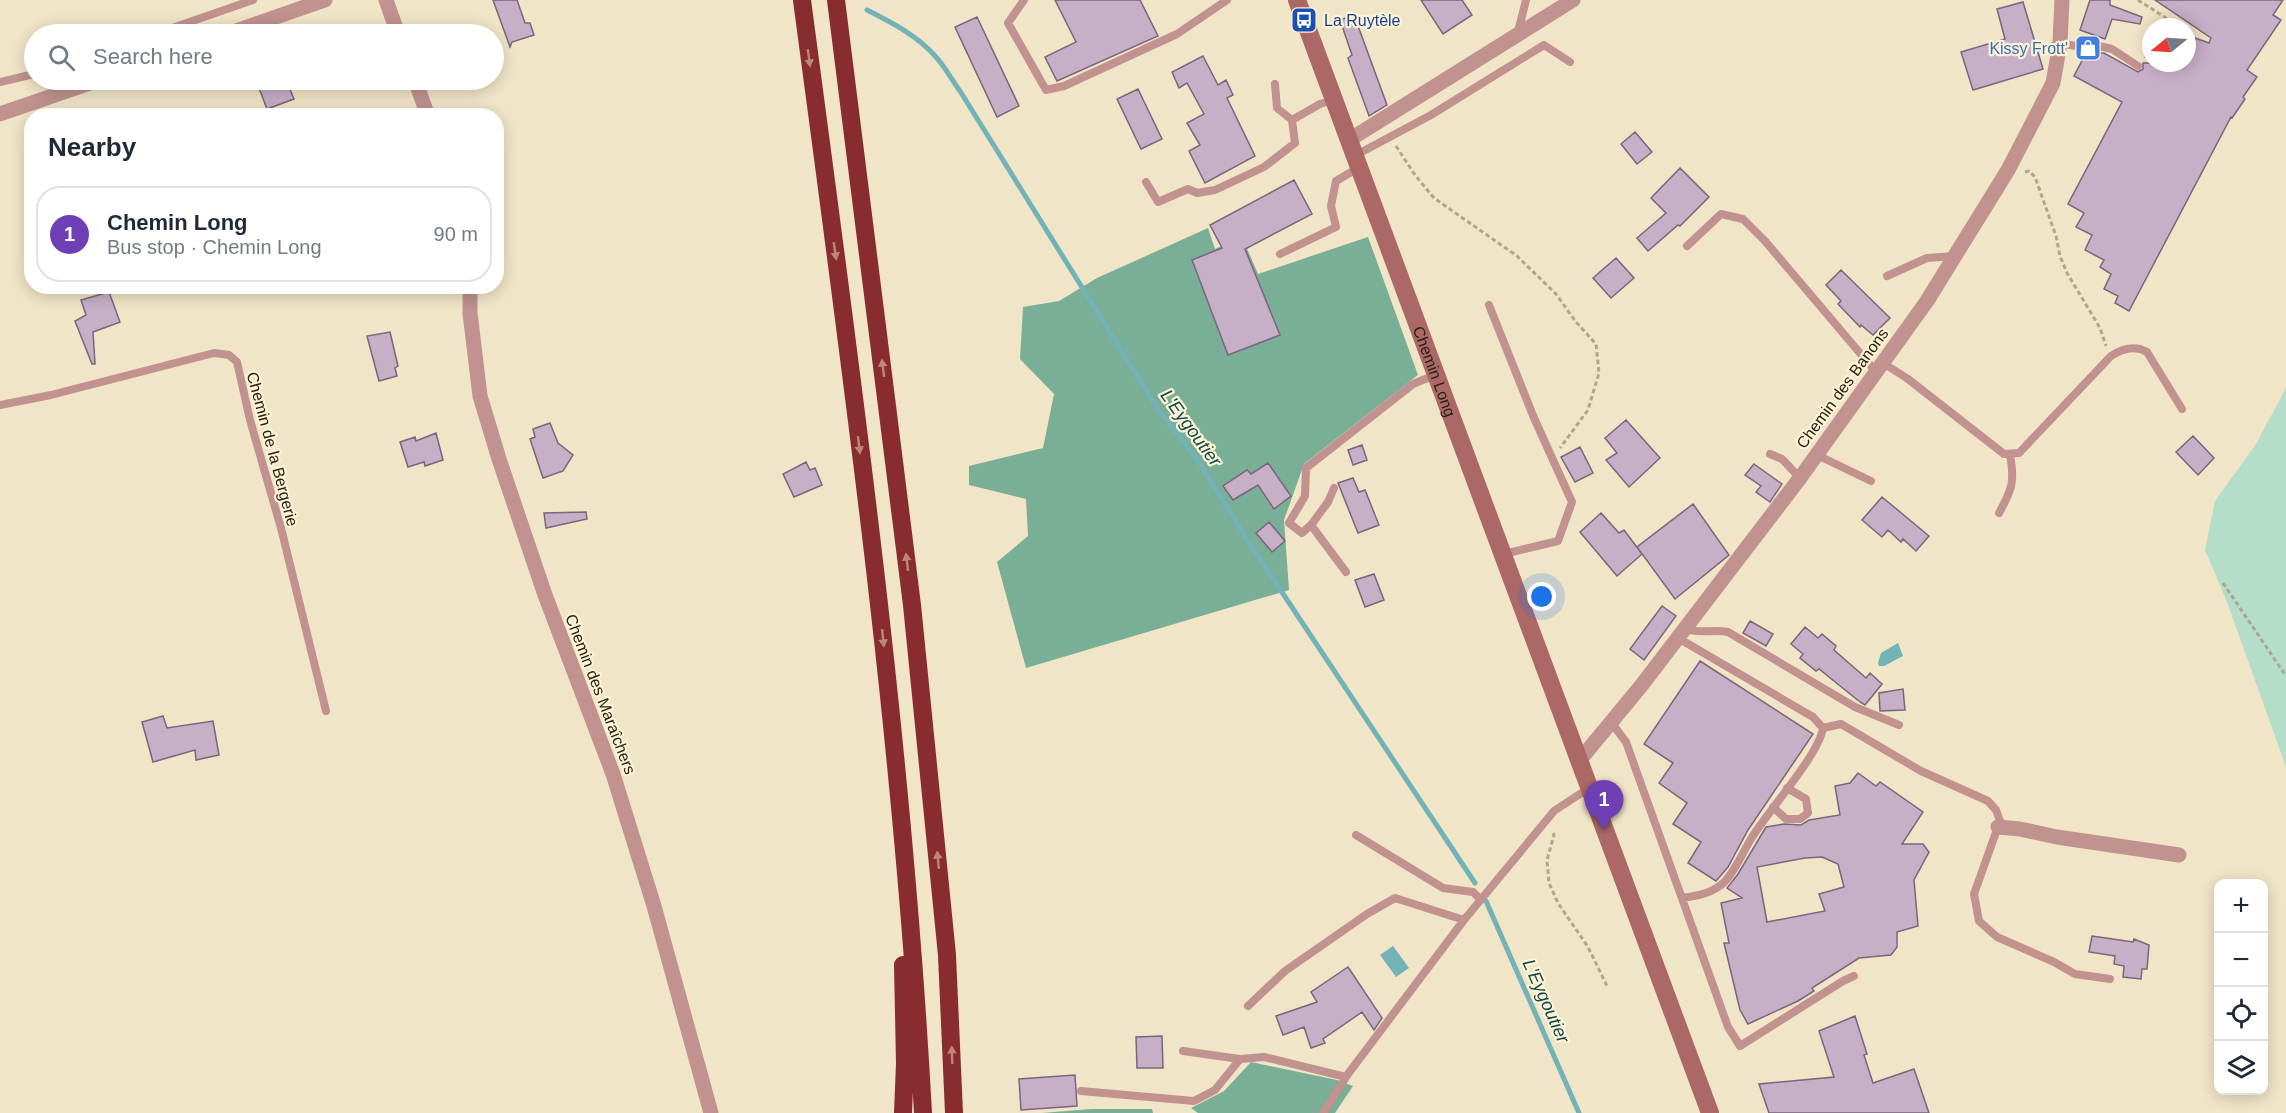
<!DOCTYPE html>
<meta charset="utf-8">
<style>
:root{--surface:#fff;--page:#f6f6f7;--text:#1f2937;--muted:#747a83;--line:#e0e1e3;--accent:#6f3fb6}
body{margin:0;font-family:Helvetica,sans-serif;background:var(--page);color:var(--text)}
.controls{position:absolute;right:18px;bottom:18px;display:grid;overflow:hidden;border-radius:12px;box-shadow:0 3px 15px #0003}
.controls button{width:54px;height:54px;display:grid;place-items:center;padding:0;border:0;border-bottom:2px solid var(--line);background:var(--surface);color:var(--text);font:30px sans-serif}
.compass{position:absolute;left:2142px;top:18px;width:54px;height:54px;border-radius:50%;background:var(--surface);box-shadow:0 3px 15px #0003;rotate:252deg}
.you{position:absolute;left:1542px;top:597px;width:21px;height:21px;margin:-15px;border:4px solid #fff;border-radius:50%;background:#1a73e8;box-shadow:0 0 0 9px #1a73e833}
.badge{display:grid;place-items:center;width:39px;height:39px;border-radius:50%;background:var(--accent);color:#fff;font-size:20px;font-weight:700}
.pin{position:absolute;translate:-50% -50px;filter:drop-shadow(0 2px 3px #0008)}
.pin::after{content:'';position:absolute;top:32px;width:21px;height:18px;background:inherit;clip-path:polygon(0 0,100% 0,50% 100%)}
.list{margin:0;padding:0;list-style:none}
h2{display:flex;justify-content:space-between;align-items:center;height:78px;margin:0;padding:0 24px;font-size:26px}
h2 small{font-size:20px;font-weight:400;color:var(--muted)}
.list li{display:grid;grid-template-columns:39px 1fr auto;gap:18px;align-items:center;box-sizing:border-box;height:96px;margin:0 12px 12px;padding:0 12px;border:2px solid var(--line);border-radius:24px}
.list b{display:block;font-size:22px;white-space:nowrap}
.list p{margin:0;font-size:20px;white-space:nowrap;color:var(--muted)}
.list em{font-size:20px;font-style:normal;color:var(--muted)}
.icon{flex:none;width:33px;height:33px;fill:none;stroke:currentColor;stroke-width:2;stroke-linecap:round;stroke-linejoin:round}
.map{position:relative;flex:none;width:2286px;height:1113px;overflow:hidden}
.search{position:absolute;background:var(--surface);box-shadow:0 3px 15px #0003;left:24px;top:24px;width:480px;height:66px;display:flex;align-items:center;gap:15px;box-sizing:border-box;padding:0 21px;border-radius:33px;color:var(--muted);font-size:22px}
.panel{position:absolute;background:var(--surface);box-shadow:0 3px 15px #0003;left:24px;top:108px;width:480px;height:186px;border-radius:24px}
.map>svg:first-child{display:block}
.green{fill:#b4deca}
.forest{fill:#7aaf97}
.water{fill:#73b3b8}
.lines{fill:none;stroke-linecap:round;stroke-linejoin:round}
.stream{stroke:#73b3b8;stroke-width:5}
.building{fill:#c6afc7;stroke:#7a657b;stroke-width:1.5;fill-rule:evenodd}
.path{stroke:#b0a68e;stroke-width:3;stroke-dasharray:4.5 3;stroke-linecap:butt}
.lane{stroke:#c1928f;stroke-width:8}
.street{stroke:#c1928f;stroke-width:15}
.secondary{stroke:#ab6866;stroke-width:18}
.highway{stroke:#892c2f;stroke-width:18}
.oneway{fill:#be8679}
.labels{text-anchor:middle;stroke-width:4.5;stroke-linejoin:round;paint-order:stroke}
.transit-label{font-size:16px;fill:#164399;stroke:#fef3d4;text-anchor:start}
.shop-label{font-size:16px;fill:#366cbe;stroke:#fef3d4;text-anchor:end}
.street-label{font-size:16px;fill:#262216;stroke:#fef3d4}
.water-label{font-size:18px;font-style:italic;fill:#0d494d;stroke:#fef3d4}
</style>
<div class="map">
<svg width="2286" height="1113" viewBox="0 0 2286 1113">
<rect width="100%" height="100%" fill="#f1e5c7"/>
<path class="green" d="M2286,388V767L2227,602L2205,550L2215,501L2256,444Z"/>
<path class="forest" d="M1208,228L1215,249L1242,237L1258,274L1368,237L1418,375L1304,464L1284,520L1289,590L1026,668L997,562L1028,536L1026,499L969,485V466L1043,448L1054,394L1020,359L1023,307L1059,301L1097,278Z
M1251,1062L1337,1080L1353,1086L1335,1113H1198L1191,1108L1224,1091Z
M1091,1109H1152L1153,1113H1042Z"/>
<path class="water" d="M1898,643L1903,656L1884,666H1879L1878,663L1881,653Z
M1393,946L1409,968L1396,977L1380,955Z"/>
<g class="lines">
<path class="stream" d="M867,10C891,22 918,36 936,57C945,67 952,80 960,91L1157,408L1197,459L1250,544L1475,883
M1486,901L1579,1113"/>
</g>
<path class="building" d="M493,0H517L525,23H530L534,35L512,42L510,47Z
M1055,0H1140L1158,36L1057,81L1045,57L1076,42Z
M1421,0H1462L1472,15L1443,34Z
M2090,0H2110V5L2142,17L2140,24L2112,19L2105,39L2080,30Z
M2155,0H2283L2273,15L2281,20L2247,70L2257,77L2243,97L2245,99L2232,118L2231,117L2129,311L2115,303L2118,296L2104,289L2111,274L2100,267L2104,260L2085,250L2092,235L2076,227L2084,213L2068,204L2122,102L2074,76L2086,53H2104L2138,72L2143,69V63H2187V35L2209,43L2211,38Z
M2023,2L2043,69L1973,90L1961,52L2005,39L1997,9Z
M1354,15L1387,105L1369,116L1348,58L1352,55L1340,20Z
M977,17L1019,106L997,117L955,27Z
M1203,56L1218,85L1226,80L1233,95L1227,98L1255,156L1205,183L1189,151L1200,145L1187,123L1204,114L1187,83L1179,88L1172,72Z
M256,80H286L294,99L267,109Z
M1138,89L1162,139L1141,149L1117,99Z
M1635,132L1652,152L1637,164L1621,144Z
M1680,168L1709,197L1680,226L1678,225L1648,251L1637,238L1666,213L1651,198Z
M1294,180L1312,214L1245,249L1280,335L1228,355L1192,260L1222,248L1210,225Z
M1616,258L1634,278L1611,298L1593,278Z
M1841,270L1890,318L1873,335L1861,325L1860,327L1838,304L1841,301L1826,285Z
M109,292L120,322L93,332L95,364H92L75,321L86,315L81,300Z
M390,332L398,366L395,368L397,376L379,381L367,336Z
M1626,420L1660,458L1629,487L1606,460L1617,453L1605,438Z
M550,423L558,443L573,455L563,471L543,478L530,439L535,437L533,429Z
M436,433L443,460L425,466L424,462L408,467L400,442L415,437L416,441Z
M2193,436L2214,458L2198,475L2176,452Z
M1362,445L1367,460L1353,465L1348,450Z
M1580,447L1593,473L1575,482L1561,457Z
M806,462L810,470L815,468L822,485L794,497L783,474Z
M1268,463L1291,496L1274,509L1258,485L1233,500L1223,486L1247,470L1251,474Z
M1754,464L1782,484L1770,502L1756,492L1761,486L1745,475Z
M1353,478L1359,492L1365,490L1379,525L1358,533L1338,483Z
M1882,497L1929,536L1916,551L1903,539L1901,542L1888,530L1882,537L1862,520Z
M1693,504L1729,555L1675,599L1637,547Z
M586,512L587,519L546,528L544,513Z
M1601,513L1619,533L1624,530L1642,554L1617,576L1580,532Z
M1269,522L1285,541L1272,552L1256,533Z
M1374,574L1384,600L1365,607L1355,580Z
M1662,606L1676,616L1644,660L1630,649Z
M1750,621L1773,634L1766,646L1743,633Z
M1805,627L1818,638L1822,634L1836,646L1834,650L1866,678L1870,673L1882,684L1865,705L1860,702L1819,669L1816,671L1800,658L1803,654L1791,644Z
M1700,661L1813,734L1748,830L1728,867L1716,881L1688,863L1701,842L1673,824L1687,803L1659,783L1673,763L1644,744Z
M1903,689L1905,710L1880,711L1879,693Z
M163,716L167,728L213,721L219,755L196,760L195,750L153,762L142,722Z
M1858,773L1876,786L1880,782L1923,812L1902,844H1923L1929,852L1914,880L1918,926L1897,932V947L1891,955L1859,958L1812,988L1814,991L1798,1001L1748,1024L1740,1010L1724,943H1729L1721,903L1742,898L1727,888L1738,874L1766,827L1784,824L1801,825L1809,820L1840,815L1835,786L1850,783ZM1822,857L1838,864L1844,887L1819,894L1825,911L1767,922L1757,867L1805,858Z
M2092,936L2133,942L2134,939L2149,945L2147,969H2142L2141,979L2123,977L2124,966L2114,964L2115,956L2089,952Z
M1348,967L1382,1018L1374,1030L1362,1012L1323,1039L1325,1043L1311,1048L1304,1027L1283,1035L1276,1016L1317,1002L1311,992Z
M1855,1016L1867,1054L1864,1055L1873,1083L1914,1069L1929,1113H1769L1759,1084L1834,1077L1819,1031Z
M1162,1036L1163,1068H1137L1136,1037Z
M1075,1075L1077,1106L1021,1110L1019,1079Z"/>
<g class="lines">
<path class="path" d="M2138,0L2166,18L2162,27
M2145,58L2151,49
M1396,146L1415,175L1434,198L1517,256L1556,294L1576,322L1596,344L1599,373L1588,410L1560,448
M2025,172L2029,171L2035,177L2056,236L2060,256L2067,273L2100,328L2106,346
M2223,583L2286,676
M1553,833L1554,835L1547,860L1549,883L1558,903L1588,947L1607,986"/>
<path class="lane" d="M1024,0L1008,23L1046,90L1064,86L1177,34L1227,0
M1518,32L1526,0
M155,34L253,0
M2045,49L2060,43L2081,47L2099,46L2112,49L2138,66
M0,82L34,74
M1275,84L1277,108L1292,120
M1356,155L1431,115L1544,45L1570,62
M1146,182L1158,202L1188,189L1197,193L1215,190L1264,167L1295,143L1292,120L1320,104L1334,100
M1687,246L1721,214L1743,219L1765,241L1876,372
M1280,254L1336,227L1331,206L1336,181L1358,168
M1887,276L1927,258L1954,256
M1489,305L1534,418L1572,502L1558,541L1504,554
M1883,363L1908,379L2004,454L2019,453L2111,356C2122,349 2135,345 2147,352L2182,409
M0,405L51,395L214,353L229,355L237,362L250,420L281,528L326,711
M1770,454L1782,459L1800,478
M1817,455L1871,481
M1999,513C2012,490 2015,481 2010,455
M1311,525L1328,502L1334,488
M1346,572L1311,525L1302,533L1289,523L1305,496L1306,468L1413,384L1435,375
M1685,629C1700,634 1713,629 1728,632L1855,707L1899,725
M1678,638L1813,717L1823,728C1819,755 1767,812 1751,839C1743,852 1732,877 1721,885C1709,894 1696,896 1682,898
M1611,722L1626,742L1728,1027L1740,1046L1843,981L1854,976
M1823,728L1841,724L1921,771L1988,801L1996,810L2000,821L1974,894L1979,921L1997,937L2054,962L2075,974L2110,979
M1773,807L1786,819H1800L1808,813L1806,799L1787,788
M1356,835L1443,888L1473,892L1481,900
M1248,1006L1285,971L1367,914L1395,898L1464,920
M1183,1051L1240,1059
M1081,1091L1194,1101L1215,1090L1240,1059L1264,1057L1346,1077
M1323,1113L1348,1074L1464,920L1554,811L1589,788"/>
<path class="street" d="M386,0L398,34
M227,34L325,0
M415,80L428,116
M0,114L99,80
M1349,140L1573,0
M470,286V313L480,396L499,459L545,595L613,774L654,906L711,1113
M1579,761L1641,686L1800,478L1927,301L2008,170L2053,83L2060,43L2062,0
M1998,827L2020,829L2057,837L2179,855"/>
<path class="secondary" id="s1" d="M1297,0L1710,1113"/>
<path class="highway" d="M802,0C851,370 903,740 923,1113
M836,0L912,605L947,955L954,1113
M903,1113L905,1063L903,965"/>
</g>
<defs><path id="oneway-solid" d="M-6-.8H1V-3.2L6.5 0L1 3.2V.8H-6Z" transform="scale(1.5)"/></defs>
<g class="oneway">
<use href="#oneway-solid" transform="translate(809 58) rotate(82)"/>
<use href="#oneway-solid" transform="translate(835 251) rotate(82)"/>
<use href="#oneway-solid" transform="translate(883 368) rotate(-97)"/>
<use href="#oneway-solid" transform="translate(859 445) rotate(83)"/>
<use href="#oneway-solid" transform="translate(907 562) rotate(-97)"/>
<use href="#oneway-solid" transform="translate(883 638) rotate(84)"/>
<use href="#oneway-solid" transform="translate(938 860) rotate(-96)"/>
<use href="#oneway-solid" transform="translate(952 1055) rotate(-92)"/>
</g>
<defs>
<g id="bus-square" transform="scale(1.35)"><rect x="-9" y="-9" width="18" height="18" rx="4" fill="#1a4fb4" stroke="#fef3d4"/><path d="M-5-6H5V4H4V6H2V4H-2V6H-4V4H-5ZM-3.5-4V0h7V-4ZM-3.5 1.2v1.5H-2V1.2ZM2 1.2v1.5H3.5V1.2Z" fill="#fff"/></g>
<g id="shop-square" transform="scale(1.35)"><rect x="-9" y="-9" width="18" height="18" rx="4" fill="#3f7fe0" stroke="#fef3d4"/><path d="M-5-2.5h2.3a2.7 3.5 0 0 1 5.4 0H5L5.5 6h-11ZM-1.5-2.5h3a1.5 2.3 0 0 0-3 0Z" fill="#fff"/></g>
</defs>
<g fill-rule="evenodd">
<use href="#bus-square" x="1304" y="20"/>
<use href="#shop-square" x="2088" y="48"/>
</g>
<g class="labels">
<g class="transit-label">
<text x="1324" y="26">La Ruytèle</text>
</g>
<g class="shop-label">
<text x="2068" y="54">Kissy Frott'</text>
</g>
<g class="street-label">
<text dy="6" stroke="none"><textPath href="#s1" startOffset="396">Chemin Long</textPath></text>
<text transform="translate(1842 388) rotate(-54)" y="6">Chemin des Banons</text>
<text transform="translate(273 449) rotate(75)" y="6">Chemin de la Bergerie</text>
<text transform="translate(601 694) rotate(69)" y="6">Chemin des Maraîchers</text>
</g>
<g class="water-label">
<text transform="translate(1191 428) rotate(54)" y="6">L'Eygoutier</text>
<text transform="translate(1546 1001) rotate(66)" y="6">L'Eygoutier</text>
</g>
</g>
</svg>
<div class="controls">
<button>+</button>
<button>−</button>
<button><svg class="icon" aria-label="locate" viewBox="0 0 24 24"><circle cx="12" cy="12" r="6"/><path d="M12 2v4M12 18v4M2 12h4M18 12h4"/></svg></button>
<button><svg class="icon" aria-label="layers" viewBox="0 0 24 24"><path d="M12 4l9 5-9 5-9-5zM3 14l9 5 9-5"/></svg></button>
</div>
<svg class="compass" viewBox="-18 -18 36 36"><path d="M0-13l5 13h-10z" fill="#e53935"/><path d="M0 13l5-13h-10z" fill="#747a83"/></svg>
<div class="you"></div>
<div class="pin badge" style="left:1604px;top:830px">1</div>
<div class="search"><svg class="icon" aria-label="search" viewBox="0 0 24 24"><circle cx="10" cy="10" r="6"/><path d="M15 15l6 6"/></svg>Search here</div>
<section class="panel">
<h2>Nearby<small></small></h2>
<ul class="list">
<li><span class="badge">1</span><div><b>Chemin Long</b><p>Bus stop · Chemin Long</p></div><em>90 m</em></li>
</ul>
</section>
</div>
